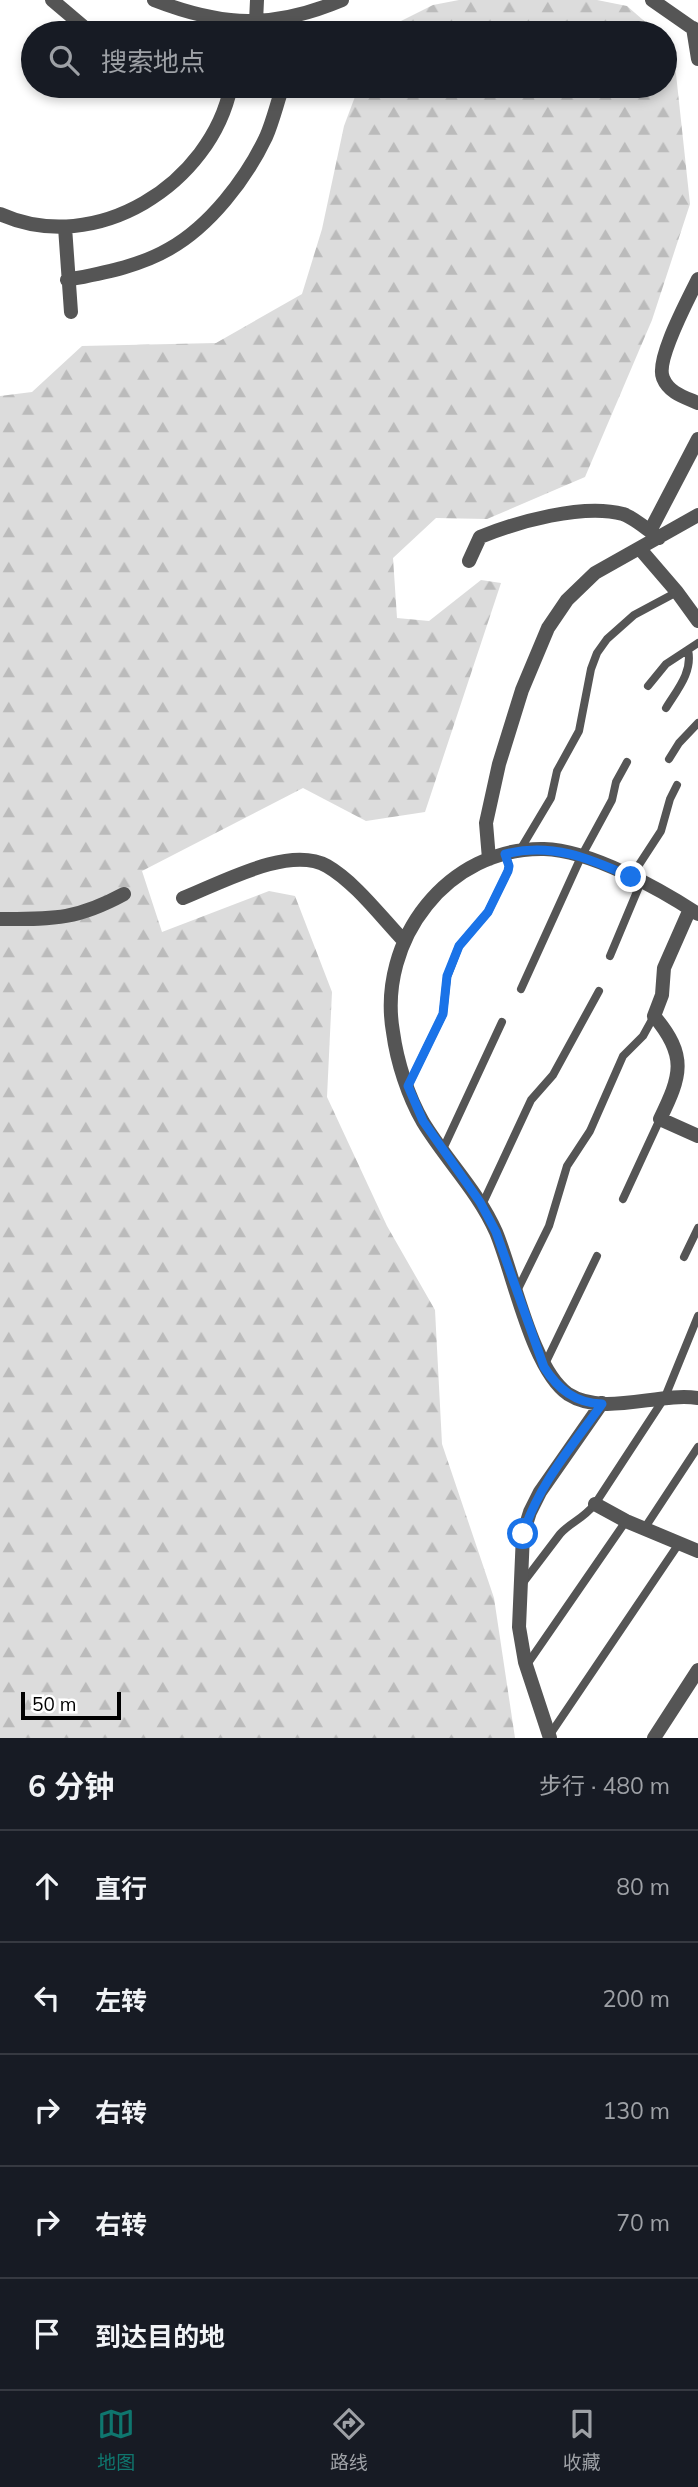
<!DOCTYPE html>
<html lang="zh">
<meta charset="utf-8">
<style>
:root{--surface:#171b24;--page:#20242c;--text:#f1f3f6;--muted:#9ea1a6;--line:#363941;--accent:#0f766e}
body{margin:0;font-family:Mulish,"Noto Sans SC",sans-serif;background:var(--page);color:var(--text)}
.scale{position:absolute;left:21px;bottom:18px;width:100px;box-sizing:border-box;padding-left:7px;border:4px solid #000;border-top:0;font-size:19px;line-height:24px;white-space:nowrap;color:#000;-webkit-text-stroke:5px #fff;paint-order:stroke}
.stop{position:absolute;width:21px;height:21px;margin:-16px;border:5px solid #1a73e8;border-radius:50%;background:#fff}
.stop.end{background:#1a73e8;border-color:#fff;box-shadow:0 2px 7px #0008}
.list{margin:0;padding:0;list-style:none}
h2{display:flex;justify-content:space-between;align-items:center;height:91px;margin:0;padding:0 28px;font-size:30px}
h2 small{font-size:23px;font-weight:400;color:var(--muted)}
.list li{display:grid;grid-template-columns:46px 1fr auto;gap:21px;align-items:center;box-sizing:border-box;height:112px;padding:0 28px;border-top:2px solid var(--line)}
.list b{display:block;font-size:26px;white-space:nowrap}
.list em{font-size:23px;font-style:normal;color:var(--muted)}
.icon{flex:none;width:38px;height:38px;fill:none;stroke:currentColor;stroke-width:2;stroke-linecap:round;stroke-linejoin:round}
.map{position:relative;flex:none;width:698px;height:1738px;overflow:hidden}
.search{position:absolute;background:var(--surface);box-shadow:0 4px 10px #0003;left:21px;right:21px;top:21px;height:77px;display:flex;align-items:center;gap:18px;box-sizing:border-box;padding:0 24px;border-radius:38px;color:var(--muted);font-size:26px}
.sheet{height:651px;background:var(--surface)}
nav{display:flex;justify-content:space-around;align-items:center;box-sizing:border-box;height:98px;border-top:2px solid var(--line);background:var(--surface);font-size:19px;color:var(--muted)}
nav a{display:grid;justify-items:center;gap:4px}
nav .on{color:var(--accent)}
.map>svg:first-child{display:block}
.forest{fill:url(#forest-firs)}
.lines{fill:none;stroke-linecap:round;stroke-linejoin:round}
.lane{stroke:#555;stroke-width:8}
.street{stroke:#555;stroke-width:14}
.route{stroke:#1a73e8;stroke-width:9}
</style>
<div class="map">
<svg width="698" height="1738" viewBox="0 0 698 1738">
<defs>
<pattern id="forest-firs" width="22" height="20" patternUnits="userSpaceOnUse" patternTransform="scale(1.75)"><rect width="22" height="20" fill="#dcdcdc"/><path d="M5 1l3.5 6h-7zM16 11l3.5 6h-7z" fill="#bbb"/></pattern>
</defs>
<rect width="100%" height="100%" fill="#fff"/>
<path class="forest" d="M459,0H597L627,6L658,33H377L433,5Z
M665,39L673,46L690,204L652,320L585,477L487,519L436,518L393,558L397,618L429,621L481,580L501,583L425,812L366,821L303,788L142,871L162,932L269,891L295,896L332,992L327,1097L387,1226L435,1310L442,1444L494,1598L515,1738H0V396L32,392L82,346L216,343L302,294L322,229L344,126L359,86H665Z"/>
<g class="lines">
<path class="lane" d="M648,686L666,664L698,643
M666,708C677,690 693,672 688,650
M669,759L679,743L698,723
M520,850L551,798L557,771L579,731L591,669L597,653L607,639L634,615L677,592
M631,877L661,831L670,799L677,785
M610,956L641,882
M521,989L581,857L612,800L616,782L627,762
M408,1086L443,1014L447,977L459,946L488,912L508,871L509,866L505,854
M443,1149L502,1022
M623,1199L660,1119
M482,1205L531,1100L553,1075L599,991
M684,1257L698,1228
M517,1291L549,1226L567,1166L590,1131L623,1056L643,1036L654,1016
M545,1364L597,1256
M644,1529L698,1447
M522,1584L560,1534C572,1521 582,1520 595,1504L665,1397L698,1316
M526,1666L626,1521
M549,1736L680,1542"/>
<path class="street" d="M52,0L91,33
M154,0C223,27 273,29 342,0
M652,0L698,32
M256,22L257,0
M693,28L698,59
M289,33L290,18
M0,214C96,257 211,184 231,86
M65,227L71,312
M698,279C689,298 655,360 663,378C669,393 684,397 698,403
M67,280C102,273 138,267 169,249C210,226 246,179 266,137C273,121 277,103 283,86
M650,531L698,439
M640,549L677,592L698,621
M469,561L480,537C517,522 583,503 623,514C635,518 649,531 659,538
M489,859L486,823L499,764L522,690L548,628L567,600L595,573L698,515
M183,898C221,883 289,845 327,866C355,882 382,918 404,941
M690,909L664,968L662,995L654,1016C688,1056 681,1076 660,1119L698,1136
M698,914C660,889 590,850 544,849C448,847 377,940 393,1032C397,1062 408,1096 423,1122C446,1160 478,1191 496,1232C514,1275 532,1369 568,1394C604,1417 658,1392 698,1398
M0,919C54,919 76,920 124,894
M595,1504L626,1521L698,1551
M550,1738L525,1662L519,1627L523,1534L530,1512L540,1492L602,1403
M654,1738L698,1670"/>
</g>
<g class="lines">
<path class="route" d="M523,1534C538,1485 573,1445 602,1404C575,1403 558,1389 544,1367L496,1232L480,1202L423,1121L408,1086L443,1014L447,976L459,946L488,912L508,871L509,866L505,854C551,842 589,858 631,877"/>
</g>
</svg>
<div class="scale">50 m</div>
<div class="stop" style="left:523px;top:1534px"></div>
<div class="stop end" style="left:631px;top:877px"></div>
<div class="search"><svg class="icon" aria-label="search" viewBox="0 0 24 24"><circle cx="10" cy="10" r="6"/><path d="M15 15l6 6"/></svg>搜索地点</div>
</div>
<section class="sheet">
<h2>6 分钟<small>步行 · 480 m</small></h2>
<ul class="list">
<li><svg class="icon" aria-label="ahead" viewBox="0 0 24 24"><path d="M12 20V5M6 11l6-6 6 6"/></svg><div><b>直行</b></div><em>80 m</em></li>
<li><svg class="icon" aria-label="left" viewBox="0 0 24 24"><path d="M17 20v-9H6M10 6l-5 5 5 5"/></svg><div><b>左转</b></div><em>200 m</em></li>
<li><svg class="icon" aria-label="right" viewBox="0 0 24 24"><path d="M7 20v-9h11M14 6l5 5-5 5"/></svg><div><b>右转</b></div><em>130 m</em></li>
<li><svg class="icon" aria-label="right" viewBox="0 0 24 24"><path d="M7 20v-9h11M14 6l5 5-5 5"/></svg><div><b>右转</b></div><em>70 m</em></li>
<li><svg class="icon" aria-label="arrive" viewBox="0 0 24 24"><path d="M6 21V4h12l-3 4 3 4H6"/></svg><div><b>到达目的地</b></div></li>
</ul>
</section>
<nav>
<a class="on"><svg class="icon" aria-label="map" viewBox="0 0 24 24"><path d="M3 6l6-2 6 2 6-2v14l-6 2-6-2-6 2zM9 4v14M15 6v14"/></svg>地图</a>
<a><svg class="icon" aria-label="directions" viewBox="0 0 24 24"><path d="M12 3l9 9-9 9-9-9zM9 14v-3h6M13 9l2 2-2 2"/></svg>路线</a>
<a><svg class="icon" aria-label="saved" viewBox="0 0 24 24"><path d="M7 4h10v16l-5-4-5 4z"/></svg>收藏</a>
</nav>
